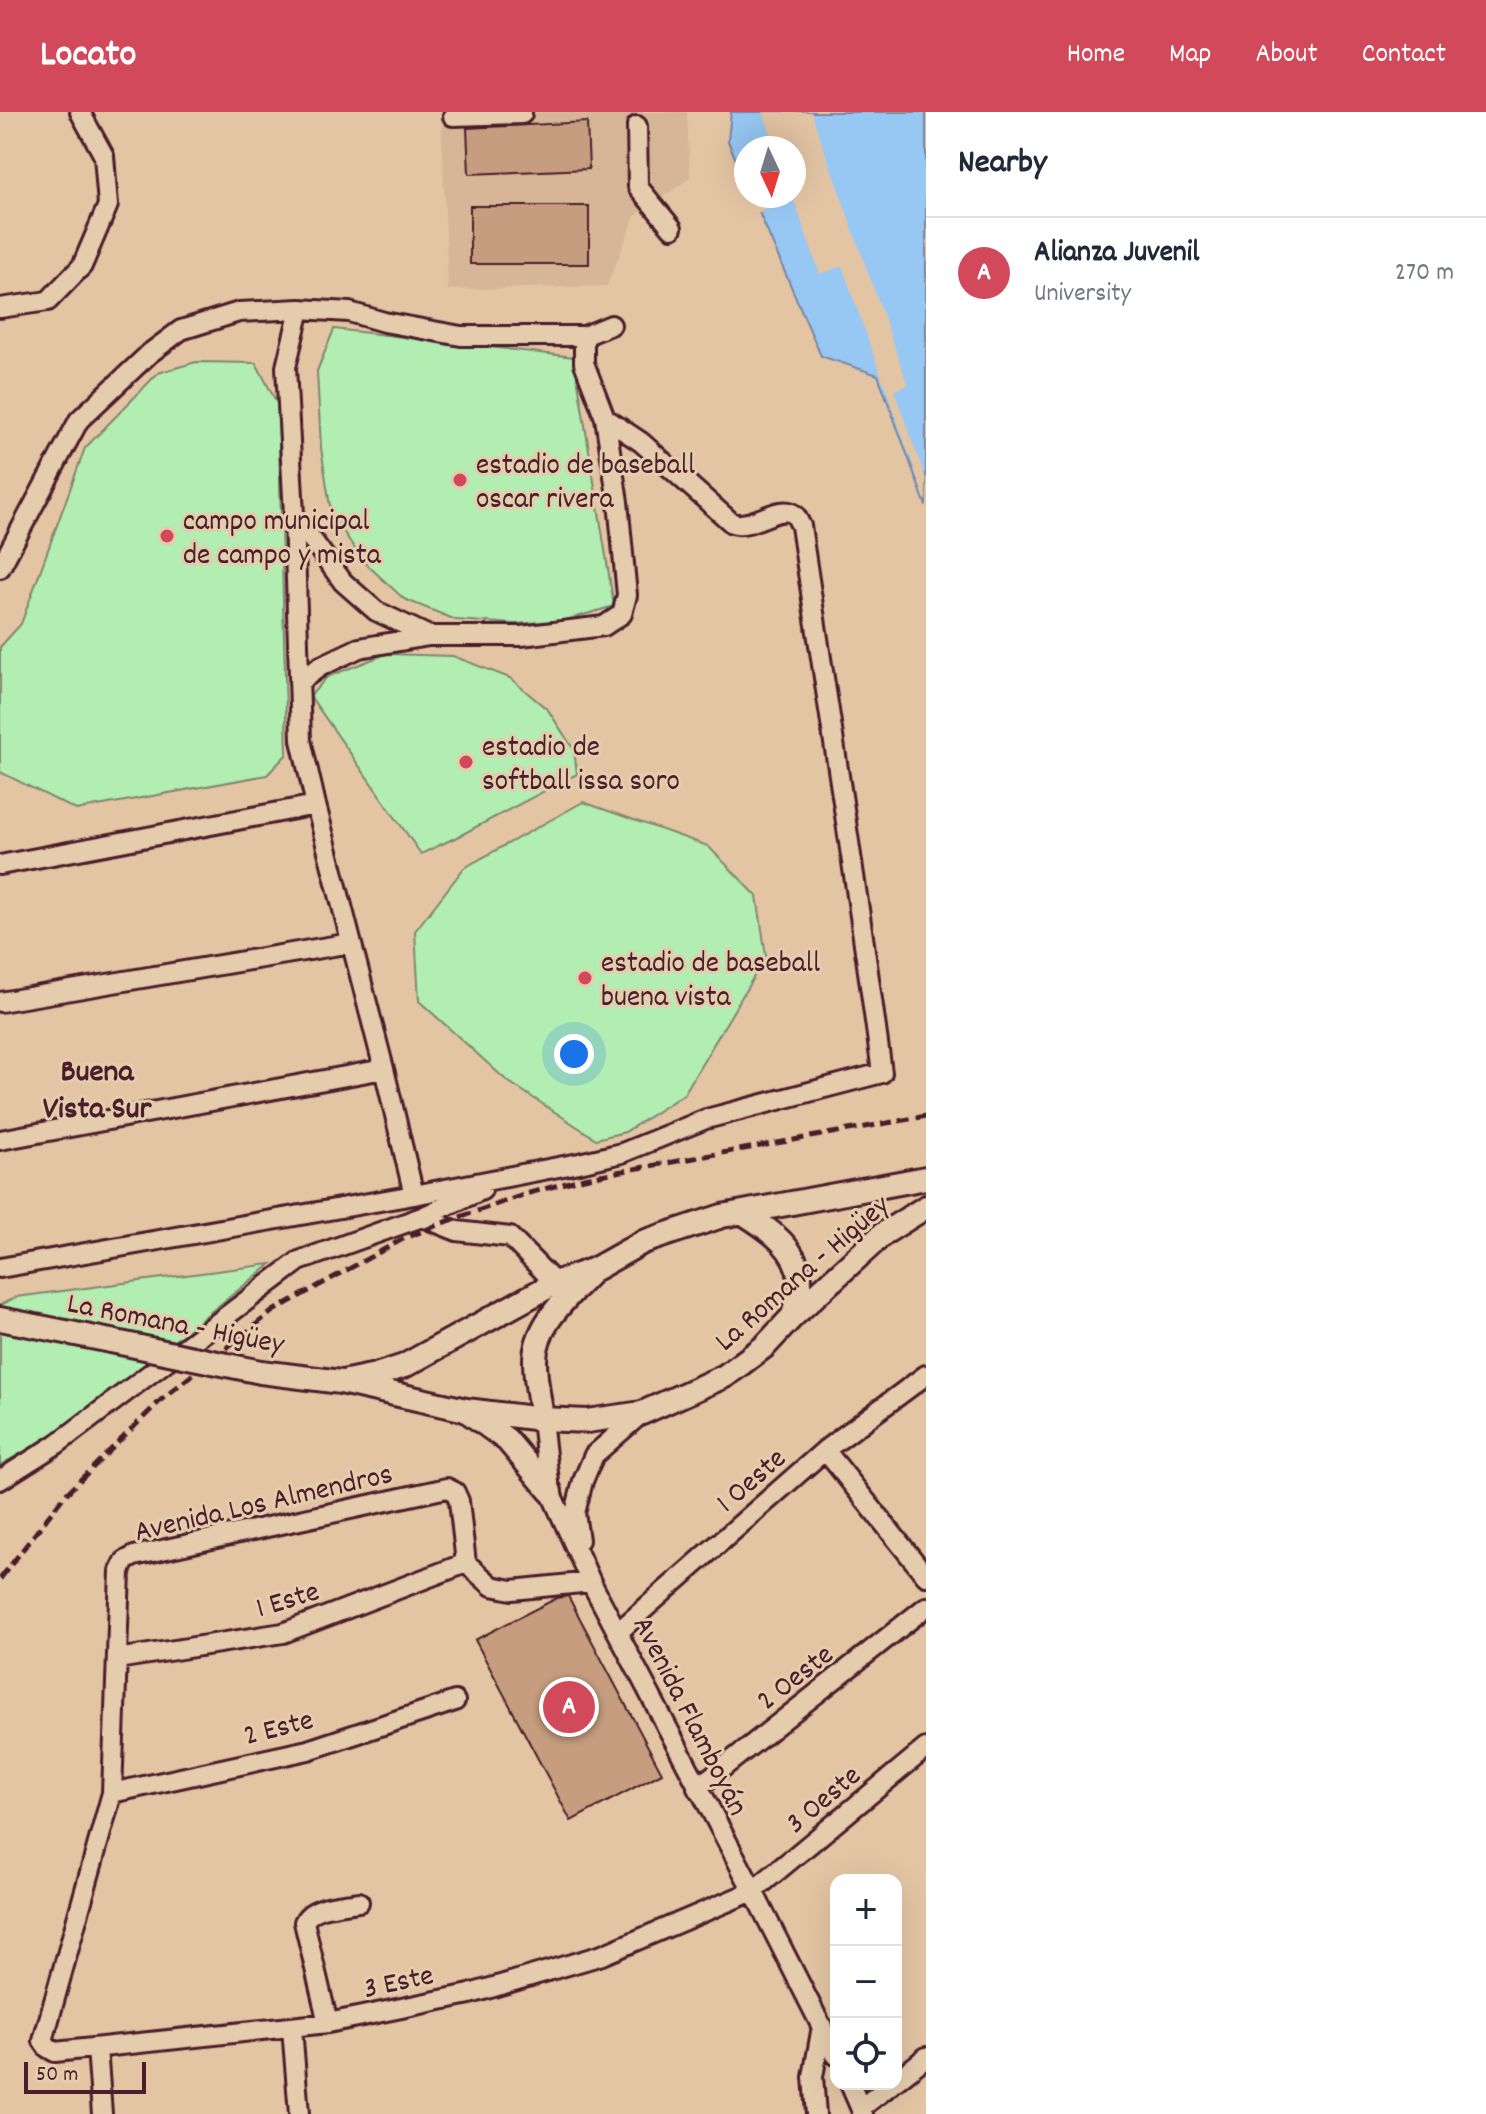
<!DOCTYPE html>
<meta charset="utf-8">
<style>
:root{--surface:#fff;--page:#f6f6f7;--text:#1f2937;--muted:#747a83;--line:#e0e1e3;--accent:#d1495b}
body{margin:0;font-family:Dekko,sans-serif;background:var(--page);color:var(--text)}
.controls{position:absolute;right:24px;bottom:24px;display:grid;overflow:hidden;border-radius:16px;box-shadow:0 8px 32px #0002}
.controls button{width:72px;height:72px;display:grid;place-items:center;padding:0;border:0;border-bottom:2px solid var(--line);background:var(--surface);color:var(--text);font:40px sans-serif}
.compass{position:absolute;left:734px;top:24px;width:72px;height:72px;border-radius:50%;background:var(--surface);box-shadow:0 8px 32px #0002;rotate:176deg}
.scale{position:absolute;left:24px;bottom:20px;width:122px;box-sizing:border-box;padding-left:8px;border:4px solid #4a1f2b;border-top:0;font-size:22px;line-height:28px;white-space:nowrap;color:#4a1f2b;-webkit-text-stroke:6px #e5ccad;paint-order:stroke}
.you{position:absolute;left:574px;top:942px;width:28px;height:28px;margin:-20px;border:6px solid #fff;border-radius:50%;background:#1a73e8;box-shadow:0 0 0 12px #1a73e833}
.badge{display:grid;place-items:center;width:52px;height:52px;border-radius:50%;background:var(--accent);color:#fff;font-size:26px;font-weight:700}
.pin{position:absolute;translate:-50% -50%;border:4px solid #fff;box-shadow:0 2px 8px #0006}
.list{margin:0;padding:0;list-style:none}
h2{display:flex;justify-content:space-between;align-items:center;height:104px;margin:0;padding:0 32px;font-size:34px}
h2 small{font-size:26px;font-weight:400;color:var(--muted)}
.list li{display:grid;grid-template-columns:52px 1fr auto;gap:24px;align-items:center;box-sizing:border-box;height:112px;padding:0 32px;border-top:2px solid var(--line)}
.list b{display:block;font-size:30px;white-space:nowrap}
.list p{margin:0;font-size:26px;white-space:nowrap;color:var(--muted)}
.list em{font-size:26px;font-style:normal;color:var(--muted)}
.icon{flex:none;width:44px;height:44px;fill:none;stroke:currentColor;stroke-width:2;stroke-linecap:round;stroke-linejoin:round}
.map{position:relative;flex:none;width:926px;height:2002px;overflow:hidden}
header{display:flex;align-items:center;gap:48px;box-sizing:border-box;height:112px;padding:0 40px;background:var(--accent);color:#fff}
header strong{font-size:38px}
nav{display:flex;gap:44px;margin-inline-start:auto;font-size:28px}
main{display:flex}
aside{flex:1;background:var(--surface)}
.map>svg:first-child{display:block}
.built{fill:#d7b697}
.green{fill:#b2edb2;stroke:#7e866e;stroke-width:2}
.water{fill:#97c7f3;stroke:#7884a3;stroke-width:2}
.pier{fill:#e3c5a4}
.building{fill:#c69e7f;stroke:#4a1f2b;stroke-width:2}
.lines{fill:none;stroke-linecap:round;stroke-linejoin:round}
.minor-casing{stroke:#4a1f2b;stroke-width:24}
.major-casing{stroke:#4a1f2b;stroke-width:28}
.minor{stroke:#e5ccad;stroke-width:18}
.major{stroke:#e5ccad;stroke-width:22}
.rail{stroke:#4a1f2b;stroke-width:5;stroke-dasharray:12 6;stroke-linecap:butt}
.major-bridge-casing{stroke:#4a1f2b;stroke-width:28;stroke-linecap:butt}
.major-bridge{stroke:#e5ccad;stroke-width:22}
.poi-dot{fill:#d1495b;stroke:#e5ccad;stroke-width:3}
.labels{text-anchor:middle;stroke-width:6;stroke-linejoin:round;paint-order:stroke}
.poi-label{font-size:30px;fill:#4a1f2b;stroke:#e5ccad;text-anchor:start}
.street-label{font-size:30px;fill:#4a1f2b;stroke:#e5ccad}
.neighbourhood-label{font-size:32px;font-weight:bold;fill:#4a1f2b;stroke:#e5ccad}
</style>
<header>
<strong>Locato</strong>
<nav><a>Home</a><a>Map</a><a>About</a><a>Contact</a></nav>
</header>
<main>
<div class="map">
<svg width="926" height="2002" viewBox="0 0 926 2002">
<rect width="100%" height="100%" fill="#e3c5a4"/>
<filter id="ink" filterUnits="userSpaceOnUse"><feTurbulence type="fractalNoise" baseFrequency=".0125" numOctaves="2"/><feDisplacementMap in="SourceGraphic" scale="16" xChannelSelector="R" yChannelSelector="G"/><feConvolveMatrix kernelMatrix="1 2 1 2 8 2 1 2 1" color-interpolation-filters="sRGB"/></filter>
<g filter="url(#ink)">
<path class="built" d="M441,0H687L690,66L635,104L607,174L448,178Z"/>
<path class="green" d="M334,217L574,245L614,494L566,508L515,512L456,508L404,487L363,449L331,401L321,336L317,259Z
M196,250L256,251L278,293L287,642L267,663L76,698L0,660V535L21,512L85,336L158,261Z
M386,542L453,544L510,566L548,598L574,638L577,662L459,724L421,742L310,584L327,565Z
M583,690L708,734L757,784L766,844L684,982L625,1020L596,1027L506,968L419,889L415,819L464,756Z
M271,1152L62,1318L0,1353V1193L16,1185Z"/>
<path class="water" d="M731,0H926V394L878,263L821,244L752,84H794V36H746V72L728,29Z"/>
<path class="pier" d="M763,0H811L908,273L894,278L926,367V390L842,154L820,162L794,88L755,102L748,86V84H794V36H776Z"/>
<path class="building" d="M587,10L589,57L469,62L467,16Z
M470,94H589V152H470Z
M568,1484L662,1661L571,1709L475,1528L557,1486Z"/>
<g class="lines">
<g class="minor-casing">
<path id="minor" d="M453,4L522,2V0
M637,14L638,75L672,116
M0,196L48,189L82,154L108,93L104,44L80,0
M300,197L286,255L294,403L301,628L316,693L384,957L414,1083
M294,403L343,470L376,499L429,524H521L604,514L622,502L627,483L618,390L605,306L584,251V224
M0,456L79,308L150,241L181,218L239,200L300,197L349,200L384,210L461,224H584L611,213
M299,570L321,554L359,536L429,524
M0,753L316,693
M0,890L351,831
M0,1028L384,957
M422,1105L457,1119L510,1125L555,1171
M0,1156L414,1083L579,1051L622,1041L706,1007L882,961C858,778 828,596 801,414C800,412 796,404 795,403C780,390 752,418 732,411L641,330L605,306
M542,1307L550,1379L591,1470L753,1779L836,1943
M825,1338L926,1464
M0,1368L57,1332L299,1149L422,1105L482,1078
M579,1428L575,1401L583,1369L594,1343L642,1301
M591,1470L512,1478L492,1474L466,1451L459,1389L455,1380L447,1376L134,1444L125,1449L120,1459L112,1681L43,1929L48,1936L55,1940L328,1911L470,1882L602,1843L753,1779L926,1636
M618,1520L825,1338L926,1263
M117,1547L283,1521L466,1451
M697,1676L926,1495
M112,1681L308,1638L455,1589
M328,1911L304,1810C312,1793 342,1793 359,1790
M292,1916L299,2002
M97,1936L102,2002
M896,1969L926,1945
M850,1972L863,2002
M861,1996L892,1972
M816,2002L813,1965L822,1914"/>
</g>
<g class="major-casing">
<path id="major" d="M743,1101C769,1117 801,1138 800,1173C799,1183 795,1195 793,1204
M0,1207L111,1229
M261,1260L341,1270L466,1298L542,1307L587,1309L642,1301L725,1264L765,1234L793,1204L883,1122L926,1095
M347,1269L376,1263L404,1254L555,1171L595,1157L643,1130L722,1104L926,1066
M467,1299L507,1328L550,1379
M542,1307C540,1289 535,1269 535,1250C534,1213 568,1185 591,1160"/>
</g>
<use href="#minor" class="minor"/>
<use href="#major" class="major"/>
<path class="rail" d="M0,1467L65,1383L162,1287L273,1199L401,1128L440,1112L526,1082L584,1066L926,1004"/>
<g class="major-bridge-casing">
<path id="major-bridge" d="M111,1229L261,1260"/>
</g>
<use href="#major-bridge" class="major-bridge"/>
</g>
</g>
<g class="poi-dot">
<circle cx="460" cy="368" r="8"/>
<circle cx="167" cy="424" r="8"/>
<circle cx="466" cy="650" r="8"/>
<circle cx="585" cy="866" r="8"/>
</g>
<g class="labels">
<g class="poi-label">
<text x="476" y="361">estadio de baseball<tspan x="476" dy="34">oscar rivera</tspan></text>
<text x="183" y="417">campo municipal<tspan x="183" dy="34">de campo y mista</tspan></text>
<text x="482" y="643">estadio de<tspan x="482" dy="34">softball issa soro</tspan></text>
<text x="601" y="859">estadio de baseball<tspan x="601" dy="34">buena vista</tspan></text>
</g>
<g class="street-label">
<text transform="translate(801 1160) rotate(-41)" y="10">La Romana - Higüey</text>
<text transform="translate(176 1210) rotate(11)" y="10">La Romana - Higüey</text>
<text transform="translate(750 1367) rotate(-41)" y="10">1 Oeste</text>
<text transform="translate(263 1389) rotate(-13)" y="10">Avenida Los Almendros</text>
<text transform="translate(287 1486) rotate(-17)" y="10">1 Este</text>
<text transform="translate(794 1564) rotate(-38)" y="10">2 Oeste</text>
<text transform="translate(692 1603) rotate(63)" y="10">Avenida Flamboyán</text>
<text transform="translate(278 1614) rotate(-14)" y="10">2 Este</text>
<text transform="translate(822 1686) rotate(-40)" y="10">3 Oeste</text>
<text transform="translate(398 1868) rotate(-12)" y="10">3 Este</text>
</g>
<g class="neighbourhood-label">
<text x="97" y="968">Buena<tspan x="97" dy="37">Vista Sur</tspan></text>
</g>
</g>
</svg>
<div class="controls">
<button>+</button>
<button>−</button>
<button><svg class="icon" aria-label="locate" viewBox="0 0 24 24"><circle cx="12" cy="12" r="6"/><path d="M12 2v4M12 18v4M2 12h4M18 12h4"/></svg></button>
</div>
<svg class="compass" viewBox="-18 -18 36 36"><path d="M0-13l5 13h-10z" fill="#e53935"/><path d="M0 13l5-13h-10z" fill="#747a83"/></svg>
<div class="scale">50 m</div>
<div class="you"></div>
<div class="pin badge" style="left:569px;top:1595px">A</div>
</div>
<aside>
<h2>Nearby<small></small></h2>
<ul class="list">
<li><span class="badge">A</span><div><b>Alianza Juvenil</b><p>University</p></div><em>270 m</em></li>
</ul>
</aside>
</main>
